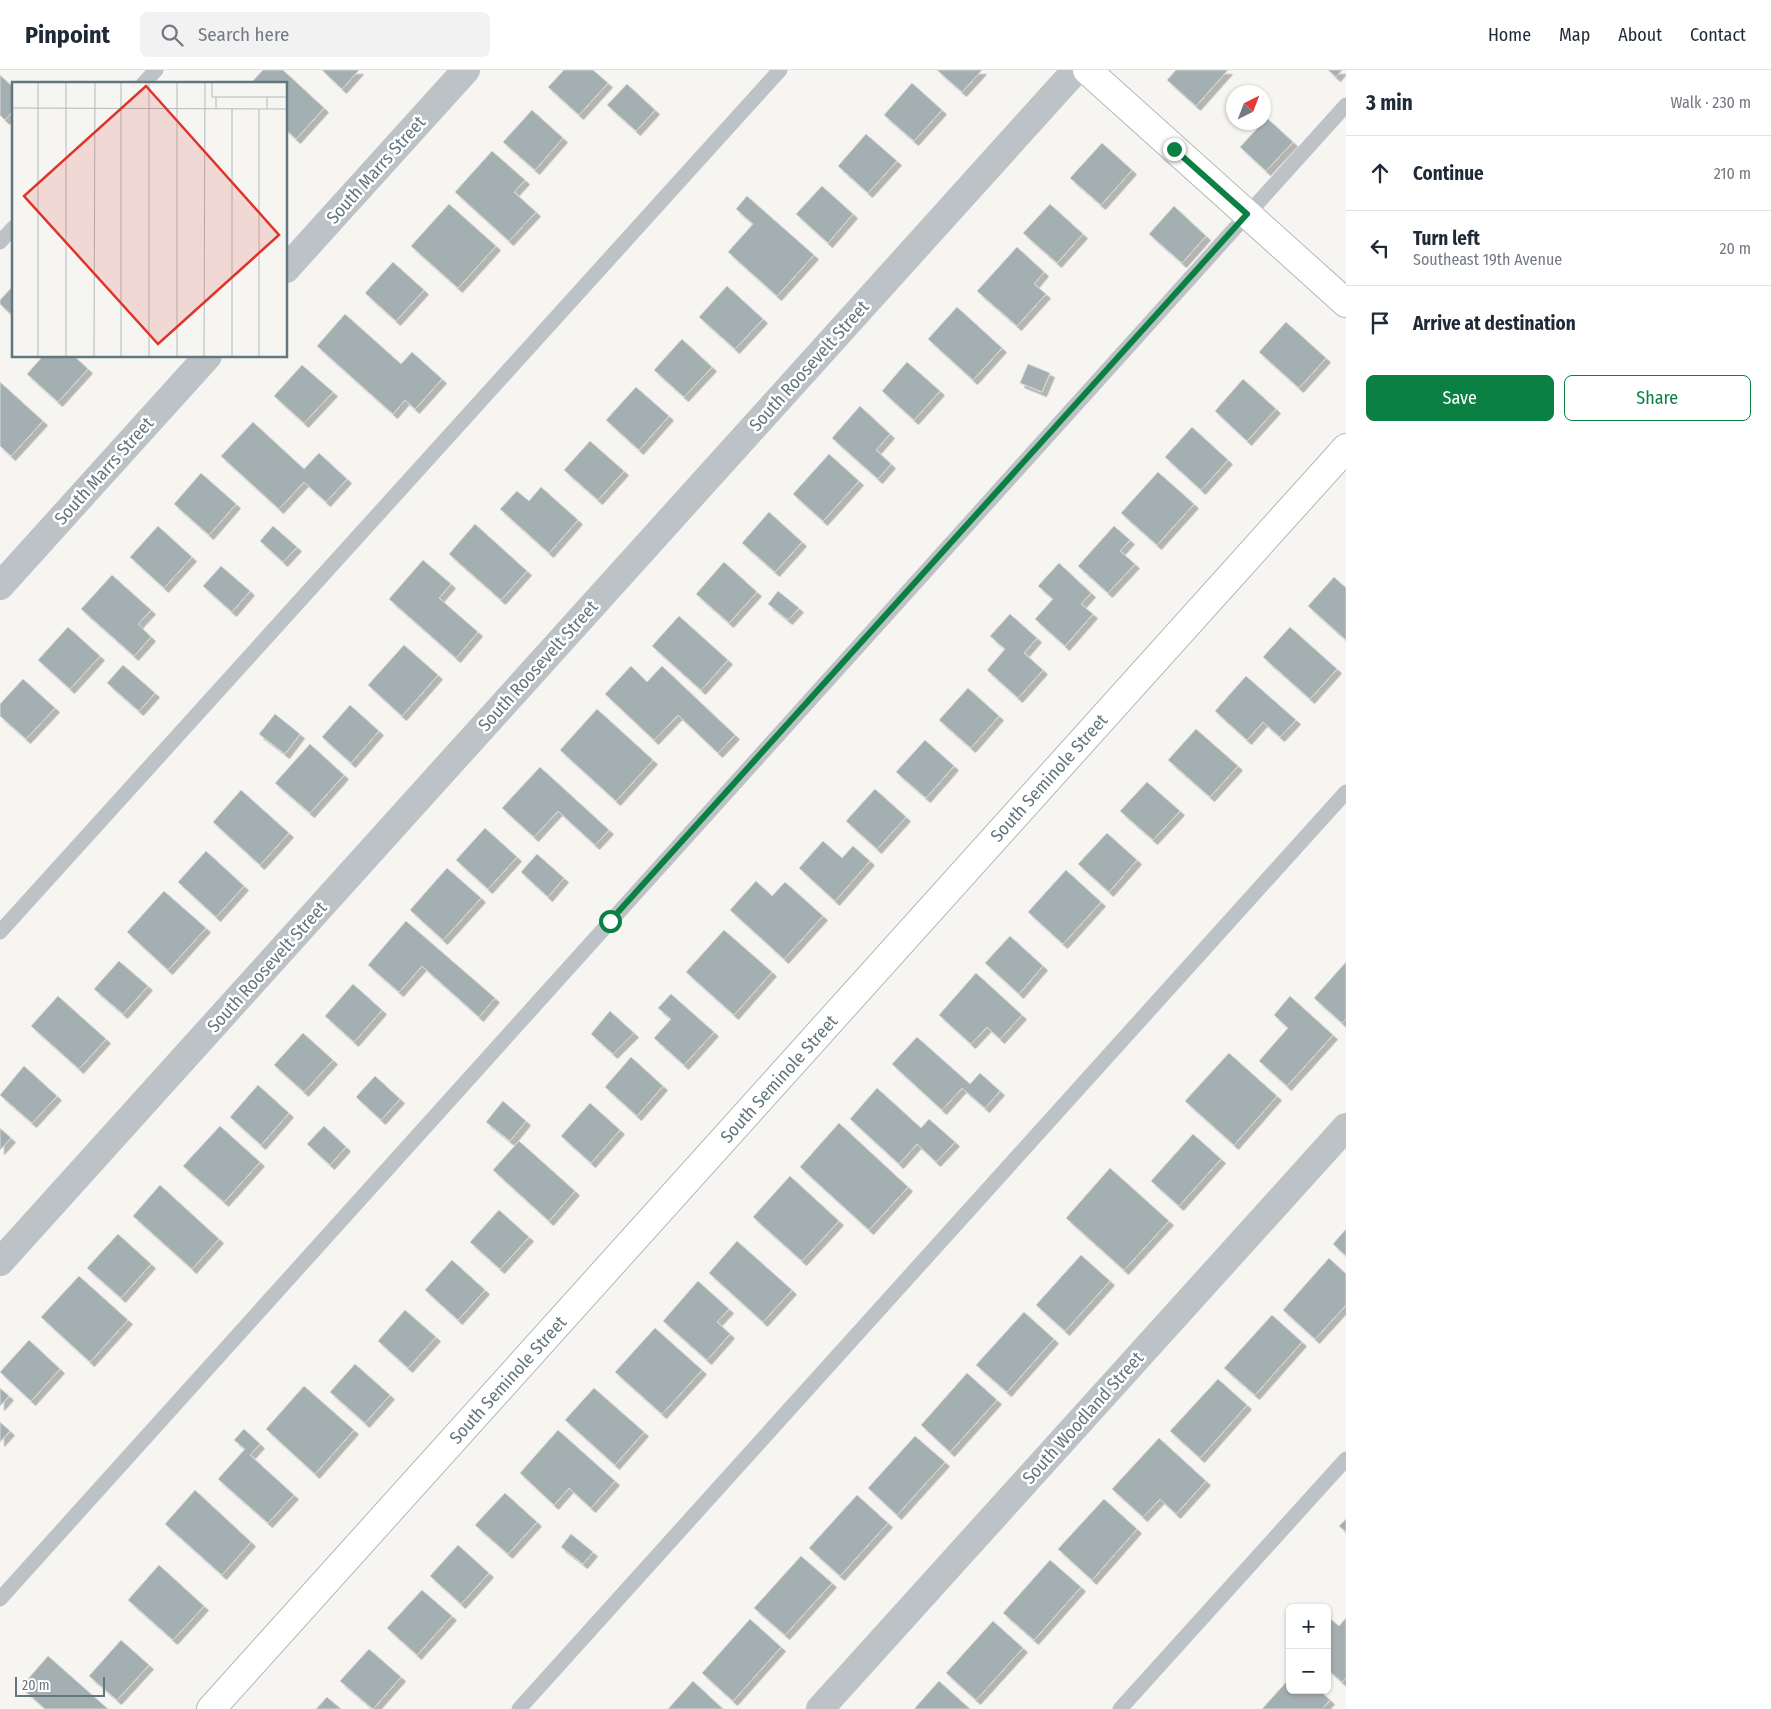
<!DOCTYPE html>
<meta charset="utf-8">
<style>
:root{--surface:#fff;--page:#f2f2f3;--text:#1f2937;--muted:#747a83;--line:#e0e1e3;--accent:#0b8043}
body{margin:0;font-family:"Fira Sans Condensed",sans-serif;background:var(--page);color:var(--text)}
.controls{position:absolute;right:15px;bottom:15px;display:grid;overflow:hidden;border-radius:8px;box-shadow:0 1px 4px #0004}
.controls button{width:45px;height:45px;display:grid;place-items:center;padding:0;border:0;border-bottom:1px solid var(--line);background:var(--surface);color:var(--text);font:25px sans-serif}
.compass{position:absolute;left:1226px;top:15px;width:45px;height:45px;border-radius:50%;background:var(--surface);box-shadow:0 1px 4px #0004;rotate:42deg}
.scale{position:absolute;left:15px;bottom:12px;width:90px;box-sizing:border-box;padding-left:5px;border:2px solid #62767d;border-top:0;font-size:14px;line-height:18px;white-space:nowrap;color:#62767d;-webkit-text-stroke:4px #fff;paint-order:stroke}
.stop{position:absolute;width:15px;height:15px;margin:-11px;border:4px solid #0b8043;border-radius:50%;background:#fff}
.stop.end{background:#0b8043;border-color:#fff;box-shadow:0 1px 5px #0008}
.list{margin:0;padding:0;list-style:none}
h2{display:flex;justify-content:space-between;align-items:center;height:65px;margin:0;padding:0 20px;font-size:21px}
h2 small{font-size:16px;font-weight:400;color:var(--muted)}
.list li{display:grid;grid-template-columns:32px 1fr auto;gap:15px;align-items:center;box-sizing:border-box;height:75px;padding:0 20px;border-top:1px solid var(--line)}
.list b{display:block;font-size:19px;white-space:nowrap}
.list p{margin:0;font-size:16px;white-space:nowrap;color:var(--muted)}
.list em{font-size:16px;font-style:normal;color:var(--muted)}
.actions{display:flex;gap:10px;padding:15px 20px}
.actions a{flex:1;padding:11px 0;border:1px solid var(--accent);border-radius:8px;text-align:center;font-size:18px;color:var(--accent)}
.actions .main{background:var(--accent);color:#fff}
.icon{flex:none;width:28px;height:28px;fill:none;stroke:currentColor;stroke-width:2;stroke-linecap:round;stroke-linejoin:round}
.map{position:relative;flex:none;width:1346px;height:1639px;overflow:hidden}
header{display:flex;align-items:center;gap:30px;box-sizing:border-box;height:70px;padding:0 25px;background:var(--surface);border-bottom:1px solid var(--line)}
header strong{font-size:24px}
nav{display:flex;gap:28px;margin-inline-start:auto;font-size:18px}
.search{width:350px;height:45px;background:var(--page);display:flex;align-items:center;gap:12px;box-sizing:border-box;padding:0 18px;border-radius:8px;color:var(--muted);font-size:19px}
main{display:flex}
aside{flex:1;background:var(--surface)}
.map>svg:first-child{display:block}
.building{fill:#a4afb2;stroke:#d7d7d5;filter:url(#shadow)}
.lines{fill:none;stroke-linecap:round;stroke-linejoin:round}
.secondary-casing{stroke:#b1b8bb;stroke-width:30}
.lane{stroke:#bcc2c5;stroke-width:15}
.street{stroke:#bcc2c5;stroke-width:28}
.secondary{stroke:#fff;stroke-width:28}
.route{stroke:#0b8043;stroke-width:6}
.labels{text-anchor:middle;stroke-width:5;stroke-linejoin:round;paint-order:stroke}
.street-label{font-size:18px;fill:#62767d;stroke:#fff}
.inset-road{fill:none;stroke:#b2babc;stroke-width:1}
.view{fill:#de342a;fill-opacity:0.15;stroke:#de342a;stroke-width:2.5}
.inset-edge{fill:none;stroke:#62767d;stroke-width:2.5}
</style>
<header>
<strong>Pinpoint</strong>
<div class="search"><svg class="icon" aria-label="search" viewBox="0 0 24 24"><circle cx="10" cy="10" r="6"/><path d="M15 15l6 6"/></svg>Search here</div>
<nav><a>Home</a><a>Map</a><a>About</a><a>Contact</a></nav>
</header>
<main>
<div class="map">
<svg width="1346" height="1639" viewBox="0 0 1346 1639">
<defs>
<filter id="shadow"><feDropShadow dx="4.5" dy="4.5" stdDeviation="0" flood-color="#0004"/></filter>
</defs>
<rect width="100%" height="100%" fill="#f6f5f2"/>
<path class="building" d="M263,0H283L324,38L296,69L286,60V14H250Z
M322,0H359L342,19Z
M564,0H593L608,13L579,45L548,17Z
M937,0H982L962,22Z
M1176,0H1228L1196,36L1167,10Z
M1328,0H1342L1336,7Z
M0,5L14,18V40L5,50L0,45Z
M912,13L942,40L914,71L884,45Z
M627,14L655,40L636,61L607,35Z
M532,40L563,68L535,100L503,72Z
M1267,48L1293,72L1266,101L1240,77Z
M866,64L897,91L868,123L838,96Z
M1102,73L1132,100L1101,135L1070,108Z
M492,81L525,110L514,122L536,142L509,171L455,122Z
M822,116L853,144L828,173L796,144Z
M747,126L814,185L777,226L728,182L753,154L736,139Z
M449,134L496,176L458,218L411,176Z
M1050,134L1083,164L1057,193L1023,163Z
M1174,136L1206,166L1182,193L1149,164Z
M1017,177L1044,202L1034,214L1046,224L1017,256L977,221Z
M393,192L424,220L396,251L365,223Z
M727,216L763,249L735,279L699,247Z
M12,217L14,218V247L0,234V230Z
M957,237L1002,278L973,310L928,269Z
M345,244L401,294L412,282L442,309L415,339L405,330L393,344L317,276Z
M1286,252L1326,288L1299,318L1259,282Z
M682,269L712,297L684,327L654,300Z
M43,286H74L88,299L58,332L27,304Z
M907,292L940,321L914,350L882,321Z
M1028,294L1050,303L1042,322L1020,313Z
M302,295L333,322L304,353L274,326Z
M1243,309L1276,339L1247,371L1215,341Z
M0,312L43,351L11,386L0,376Z
M636,317L669,346L639,380L606,350Z
M860,336L890,364L876,380L891,394L878,409L832,368Z
M253,352L304,399L319,383L347,409L326,432L304,412L279,439L221,386Z
M1192,357L1228,390L1201,420L1165,387Z
M590,371L624,401L598,430L564,400Z
M829,384L859,411L823,451L793,424Z
M1158,402L1194,434L1157,475L1121,443Z
M201,403L236,434L209,465L174,434Z
M541,417L578,450L549,483L500,439L517,421L529,431Z
M769,442L802,472L775,502L742,473Z
M475,454L527,501L501,530L449,484Z
M158,456L192,487L164,518L130,487Z
M273,456L297,477L283,492L260,471Z
M1114,456L1130,470L1120,481L1135,494L1108,523L1078,496Z
M423,490L451,514L439,528L478,562L456,588L389,529Z
M724,492L757,522L729,553L696,524Z
M1059,493L1091,523L1081,534L1093,544L1065,576L1035,549L1053,529L1038,516Z
M221,496L250,521L232,542L203,516Z
M112,505L151,540L138,554L151,567L134,586L81,539Z
M1334,507L1346,518V570L1308,536Z
M778,521L799,538L788,550L768,534Z
M1010,544L1037,568L1024,583L1043,600L1018,628L987,600L1005,579L990,566Z
M679,546L728,590L701,620L652,576Z
M68,557L100,586L70,619L38,590Z
M1290,557L1337,599L1310,629L1263,587Z
M404,575L438,605L402,646L368,615Z
M123,595L155,623L139,641L107,613Z
M631,596L647,612L662,596L735,665L718,683L678,645L654,670L605,624Z
M1246,606L1296,650L1280,667L1263,652L1247,670L1215,641Z
M23,609L55,638L26,669L0,646V634Z
M968,618L999,646L971,678L939,650Z
M350,635L379,661L351,693L322,667Z
M597,639L653,690L616,731L560,680Z
M275,644L300,664L285,684L259,664Z
M1196,659L1238,696L1210,727L1168,690Z
M925,670L954,696L926,728L896,702Z
M310,674L344,705L310,743L275,713Z
M540,697L609,760L595,775L558,741L534,767L502,738Z
M1147,712L1180,741L1153,770L1120,741Z
M875,719L906,747L877,779L846,751Z
M241,720L289,763L260,795L213,752Z
M485,758L517,787L488,819L456,790Z
M1107,763L1137,790L1109,822L1078,794Z
M823,771L842,788L853,776L870,791L835,831L799,798Z
M206,781L244,816L216,847L178,812Z
M537,784L564,808L548,827L521,802Z
M447,798L481,828L443,870L410,840Z
M1066,800L1101,832L1063,874L1028,842Z
M756,811L772,826L785,812L823,846L784,889L730,840Z
M164,821L206,858L168,900L127,862Z
M406,851L495,928L479,947L422,896L399,922L368,895Z
M724,860L772,902L734,945L686,902Z
M1010,866L1043,896L1019,924L985,893Z
M119,891L148,916L123,944L94,919Z
M1346,892V949L1342,953L1314,928Z
M976,903L1022,945L1000,969L987,957L971,974L939,945Z
M353,914L382,940L354,972L325,946Z
M671,924L714,962L684,995L654,968L671,949L658,938Z
M58,926L106,969L79,999L31,956Z
M1290,926L1333,965L1287,1016L1259,991L1288,958L1274,945Z
M610,941L634,963L613,984L591,964Z
M303,963L333,990L304,1022L274,995Z
M917,967L970,1014L980,1003L1000,1021L985,1038L962,1018L942,1040L892,994Z
M1229,983L1277,1026L1234,1075L1185,1031Z
M631,987L663,1016L637,1046L605,1017Z
M24,996L57,1026L32,1053L0,1025Z
M375,1006L400,1029L381,1050L356,1027Z
M258,1015L289,1043L261,1075L230,1047Z
M877,1018L921,1058L929,1049L955,1072L936,1092L917,1074L899,1094L850,1049Z
M503,1031L526,1051L510,1071L486,1052Z
M590,1033L620,1060L591,1093L561,1066Z
M839,1053L908,1117L869,1160L800,1097Z
M220,1056L260,1092L224,1132L183,1096Z
M324,1056L346,1077L330,1095L307,1074Z
M0,1058L11,1068L0,1080Z
M1193,1064L1221,1089L1179,1136L1151,1111Z
M519,1071L575,1121L549,1151L493,1100Z
M1110,1098L1169,1151L1124,1200L1066,1148Z
M790,1106L839,1151L802,1191L753,1147Z
M160,1115L219,1169L192,1199L133,1146Z
M499,1140L529,1167L500,1199L470,1172Z
M1346,1159V1186L1333,1174Z
M118,1164L151,1194L121,1228L87,1198Z
M737,1171L792,1220L763,1252L709,1203Z
M1081,1185L1110,1211L1065,1261L1036,1235Z
M1329,1188L1346,1204V1235L1315,1269L1283,1240Z
M452,1190L485,1220L458,1250L425,1220Z
M79,1206L128,1250L90,1292L41,1247Z
M698,1211L729,1239L717,1252L730,1264L707,1290L663,1251Z
M405,1240L436,1267L408,1298L378,1271Z
M1024,1242L1054,1269L1007,1322L976,1295Z
M1272,1245L1302,1272L1255,1325L1224,1298Z
M655,1258L702,1300L662,1344L615,1302Z
M29,1270L60,1299L31,1331L0,1302Z
M355,1294L390,1325L365,1353L330,1322Z
M967,1303L997,1330L950,1382L921,1355Z
M1218,1309L1247,1335L1200,1388L1170,1361Z
M304,1316L354,1360L315,1404L266,1359Z
M0,1318L9,1326L0,1336Z
M594,1318L644,1362L615,1395L565,1350Z
M0,1352L10,1361L0,1372Z
M244,1359L260,1374L250,1385L294,1425L268,1453L218,1409L245,1379L234,1370Z
M558,1360L615,1411L591,1438L569,1418L554,1435L520,1403Z
M915,1366L945,1392L897,1445L868,1418Z
M1159,1368L1206,1411L1176,1444L1160,1429L1143,1447L1112,1419Z
M195,1420L251,1472L222,1505L165,1454Z
M505,1423L537,1452L508,1484L475,1455Z
M857,1425L888,1453L840,1506L809,1478Z
M1104,1429L1137,1459L1092,1510L1058,1479Z
M1346,1449V1462L1339,1456Z
M571,1464L593,1482L583,1494L561,1477Z
M458,1475L489,1503L461,1534L430,1506Z
M801,1486L832,1513L785,1565L754,1538Z
M1050,1490L1081,1517L1034,1570L1003,1543Z
M159,1495L204,1536L173,1570L128,1530Z
M422,1520L452,1546L417,1585L387,1558Z
M1327,1546L1339,1556L1346,1548V1608L1342,1612L1327,1599Z
M750,1549L781,1577L733,1631L702,1603Z
M993,1551L1023,1578L976,1630L946,1603Z
M121,1570L149,1595L117,1630L89,1606Z
M369,1579L401,1607L373,1639L340,1611Z
M48,1586L108,1639H45L21,1617Z
M1290,1608V1620H1319L1330,1630L1322,1639H1262Z
M693,1611L723,1639H668Z
M939,1611L970,1639H914Z
M327,1627L341,1639H316Z"/>
<g class="lines">
<g class="secondary-casing">
<path id="secondary" d="M1087,0L1346,233
M211,1639L1346,378"/>
</g>
<path class="lane" d="M143,14L156,0
M0,172L14,157
M0,862L780,0
M0,1529L1346,35
M519,1639L1346,722
M1120,1639L1346,1389"/>
<path class="street" d="M286,199L466,0
M0,516L208,286
M0,1192L1076,0
M820,1639L1346,1057"/>
<use href="#secondary" class="secondary"/>
</g>
<g class="lines">
<path class="route" d="M610,851L1247,144L1174,79"/>
</g>
<g class="labels">
<g class="street-label">
<text transform="translate(376 100) rotate(-48)" y="6">South Marrs Street</text>
<text transform="translate(809 296) rotate(-48)" y="6">South Roosevelt Street</text>
<text transform="translate(104 401) rotate(-48)" y="6">South Marrs Street</text>
<text transform="translate(538 596) rotate(-48)" y="6">South Roosevelt Street</text>
<text transform="translate(1049 708) rotate(-48)" y="6">South Seminole Street</text>
<text transform="translate(267 897) rotate(-48)" y="6">South Roosevelt Street</text>
<text transform="translate(779 1009) rotate(-48)" y="6">South Seminole Street</text>
<text transform="translate(508 1310) rotate(-48)" y="6">South Seminole Street</text>
<text transform="translate(1083 1348) rotate(-48)" y="6">South Woodland Street</text>
</g>
</g>
<g transform="translate(12 12)">
<rect width="275" height="275" fill="#f6f5f2"/>
<path class="inset-road" d="M200,0V15H204M0,26L275,27M204,27V15H255M255,27V15H275M26,275V0M54,275V0M82,275L83,0M109,275V0M137,275V0M165,275V0M192,275L193,0M220,275V27M247,275V27"/>
<path class="view" d="M134,4L267,153L146,262L12,114Z"/>
<rect width="275" height="275" class="inset-edge"/>
</g>
</svg>
<div class="controls">
<button>+</button>
<button>−</button>
</div>
<svg class="compass" viewBox="-18 -18 36 36"><path d="M0-13l5 13h-10z" fill="#e53935"/><path d="M0 13l5-13h-10z" fill="#747a83"/></svg>
<div class="scale">20 m</div>
<div class="stop" style="left:610px;top:851px"></div>
<div class="stop end" style="left:1174px;top:79px"></div>
</div>
<aside>
<h2>3 min<small>Walk · 230 m</small></h2>
<ul class="list">
<li><svg class="icon" aria-label="ahead" viewBox="0 0 24 24"><path d="M12 20V5M6 11l6-6 6 6"/></svg><div><b>Continue</b></div><em>210 m</em></li>
<li><svg class="icon" aria-label="left" viewBox="0 0 24 24"><path d="M17 20v-9H6M10 6l-5 5 5 5"/></svg><div><b>Turn left</b><p>Southeast 19th Avenue</p></div><em>20 m</em></li>
<li><svg class="icon" aria-label="arrive" viewBox="0 0 24 24"><path d="M6 21V4h12l-3 4 3 4H6"/></svg><div><b>Arrive at destination</b></div></li>
</ul>
<div class="actions"><a class="main">Save</a><a>Share</a></div>
</aside>
</main>
